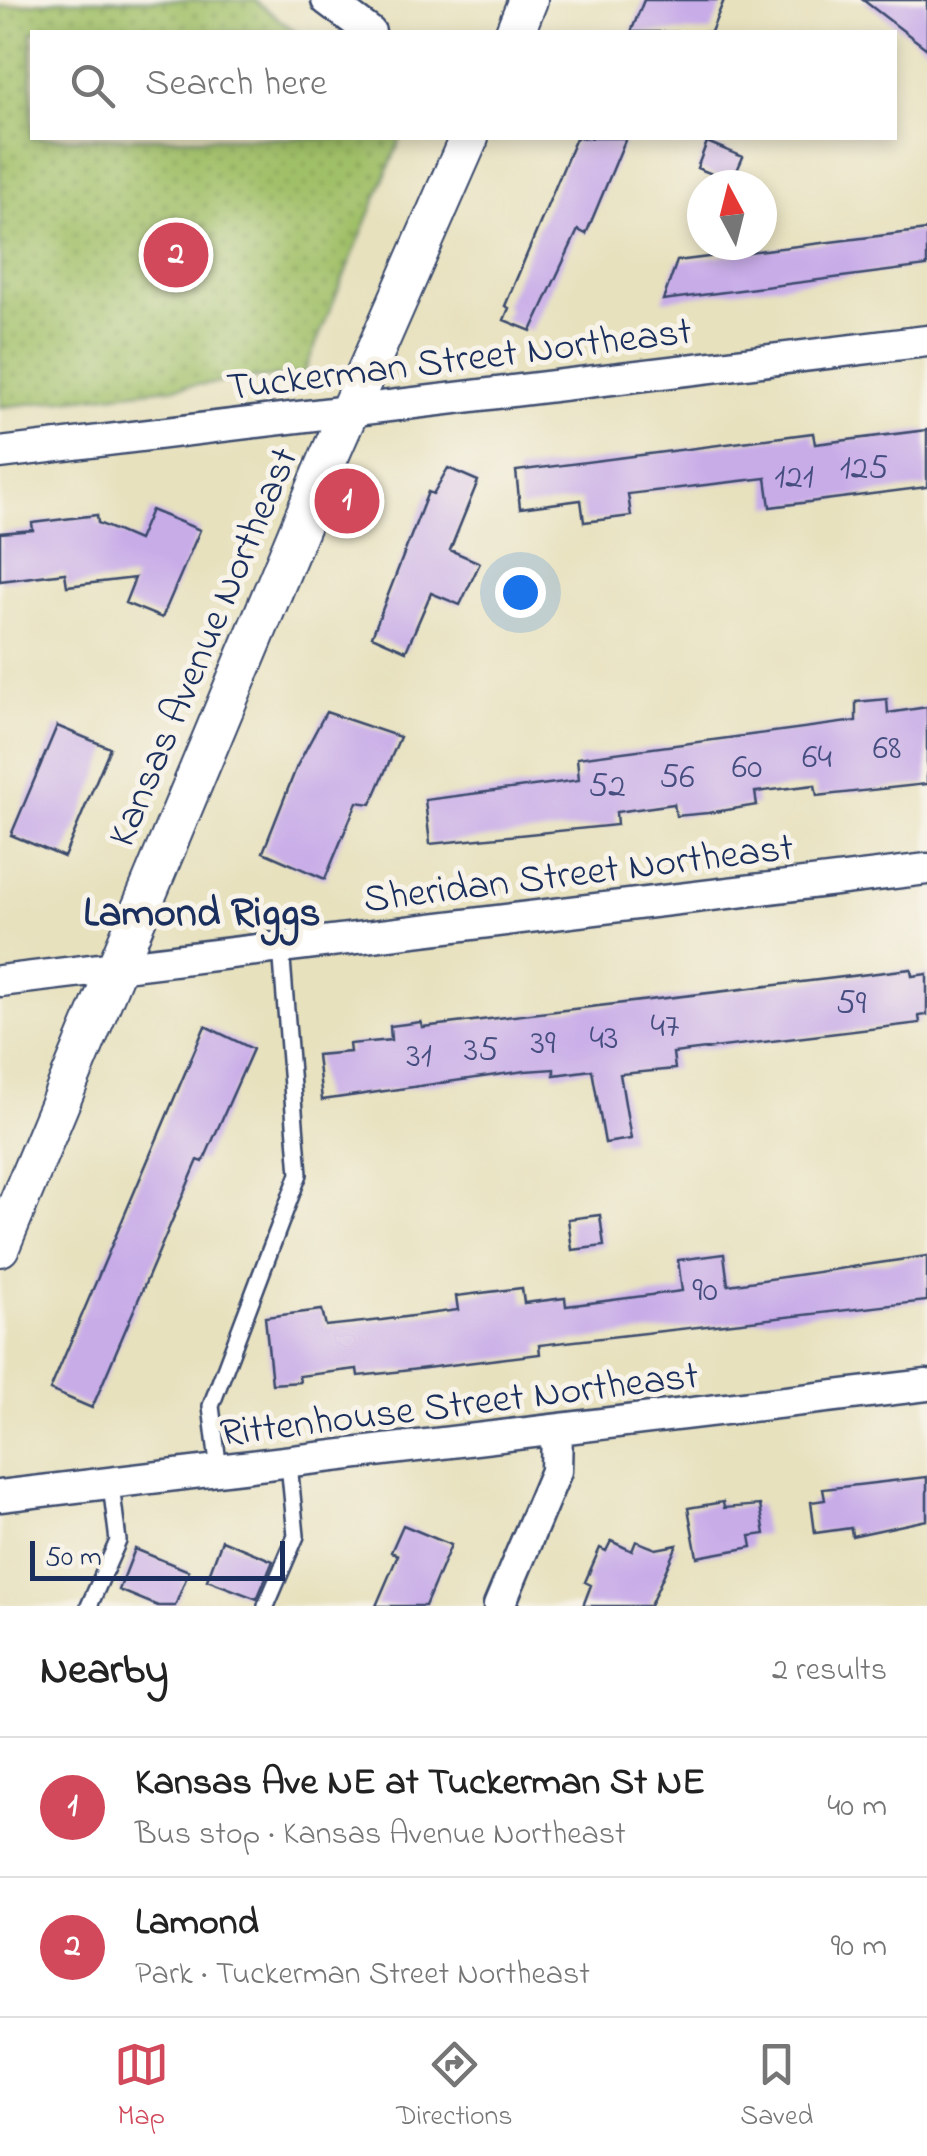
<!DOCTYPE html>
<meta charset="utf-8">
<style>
:root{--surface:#fff;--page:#f2f2f2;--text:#222;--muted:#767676;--line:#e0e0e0;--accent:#d1495b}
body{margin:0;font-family:"Indie Flower",sans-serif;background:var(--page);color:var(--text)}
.compass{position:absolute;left:687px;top:170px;width:90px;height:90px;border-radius:50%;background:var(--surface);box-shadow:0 5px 15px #0003;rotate:353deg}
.scale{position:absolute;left:30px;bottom:25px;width:255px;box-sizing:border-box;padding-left:10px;border:5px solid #1b2f5e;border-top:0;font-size:28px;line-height:35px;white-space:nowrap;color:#1b2f5e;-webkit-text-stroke:8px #f7f3e8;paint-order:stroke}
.you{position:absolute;left:520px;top:592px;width:35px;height:35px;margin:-25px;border:8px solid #fff;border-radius:50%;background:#1a73e8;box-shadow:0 0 0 15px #1a73e833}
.badge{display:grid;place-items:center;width:65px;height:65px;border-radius:50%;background:var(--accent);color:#fff;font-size:32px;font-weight:700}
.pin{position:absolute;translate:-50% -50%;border:5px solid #fff;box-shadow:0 2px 10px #0006}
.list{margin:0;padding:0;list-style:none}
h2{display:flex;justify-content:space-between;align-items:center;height:130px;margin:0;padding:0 40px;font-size:42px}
h2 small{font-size:32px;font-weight:400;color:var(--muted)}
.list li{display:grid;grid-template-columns:65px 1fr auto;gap:30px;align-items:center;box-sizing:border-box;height:140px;padding:0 40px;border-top:2px solid var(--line)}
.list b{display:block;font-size:38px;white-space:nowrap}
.list p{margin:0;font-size:32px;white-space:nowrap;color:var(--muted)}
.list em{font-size:32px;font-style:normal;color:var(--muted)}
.icon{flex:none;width:55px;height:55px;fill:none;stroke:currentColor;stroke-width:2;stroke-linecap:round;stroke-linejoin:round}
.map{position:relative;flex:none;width:927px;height:1606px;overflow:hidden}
.search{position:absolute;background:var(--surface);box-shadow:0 5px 15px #0003;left:30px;right:30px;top:30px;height:110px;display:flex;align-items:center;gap:25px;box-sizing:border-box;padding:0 35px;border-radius:0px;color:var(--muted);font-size:38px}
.sheet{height:410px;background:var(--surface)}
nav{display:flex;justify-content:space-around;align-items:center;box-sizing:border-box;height:140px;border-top:2px solid var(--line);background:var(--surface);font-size:28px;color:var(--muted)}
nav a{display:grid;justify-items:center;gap:5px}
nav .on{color:var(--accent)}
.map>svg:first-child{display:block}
.park{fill:url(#park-dots);stroke:#5e7863;stroke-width:2.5}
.building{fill:#c8ace8}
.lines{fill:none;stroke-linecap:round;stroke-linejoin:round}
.service-casing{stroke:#3a4a6c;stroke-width:20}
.minor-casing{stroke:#3a4a6c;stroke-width:35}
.tertiary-casing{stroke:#3a4a6c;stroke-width:42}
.service{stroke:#fff;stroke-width:15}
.minor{stroke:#fff;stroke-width:30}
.tertiary{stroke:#fff;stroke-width:38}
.labels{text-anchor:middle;stroke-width:10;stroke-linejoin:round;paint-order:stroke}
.number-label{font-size:35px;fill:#464e80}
.street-label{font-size:40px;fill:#1b2f5e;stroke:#f7f3e8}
.neighbourhood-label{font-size:42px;font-weight:bold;fill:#1b2f5e;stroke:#f7f3e8}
</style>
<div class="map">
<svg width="927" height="1606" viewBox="0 0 927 1606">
<defs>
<pattern id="park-dots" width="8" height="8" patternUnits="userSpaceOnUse" patternTransform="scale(2.5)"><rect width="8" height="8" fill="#a0c068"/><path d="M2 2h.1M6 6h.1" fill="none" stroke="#829c59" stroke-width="1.8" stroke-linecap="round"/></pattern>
</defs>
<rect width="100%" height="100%" fill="#f7f3e8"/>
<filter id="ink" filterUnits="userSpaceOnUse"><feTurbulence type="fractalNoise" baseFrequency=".01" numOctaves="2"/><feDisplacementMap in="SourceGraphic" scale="20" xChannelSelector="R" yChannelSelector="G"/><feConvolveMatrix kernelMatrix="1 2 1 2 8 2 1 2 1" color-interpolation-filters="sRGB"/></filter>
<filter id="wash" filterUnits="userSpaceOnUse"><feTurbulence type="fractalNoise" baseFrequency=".0048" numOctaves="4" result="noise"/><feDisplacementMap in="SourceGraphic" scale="40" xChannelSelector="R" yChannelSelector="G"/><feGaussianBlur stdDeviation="2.25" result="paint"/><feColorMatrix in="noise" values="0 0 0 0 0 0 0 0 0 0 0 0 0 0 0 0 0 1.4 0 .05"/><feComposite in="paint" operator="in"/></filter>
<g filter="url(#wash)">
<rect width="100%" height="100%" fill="#e7e1be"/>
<path class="park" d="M60,0H254L296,32H32V138H401L304,373L0,407V7Z"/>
<g id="blocks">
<path class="building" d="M644,0H724L711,32H631Z
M863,0H927V49Z
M576,138H626L586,234L578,230L531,331L504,320L509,308L505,306Z
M707,142L743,157L732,182L697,168Z
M927,230V266L663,300L677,261Z
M927,430V487L770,507L766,478L628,494L631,516L584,522L581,500L520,508L516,471L813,433L815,444Z
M448,468L478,481L450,550L480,563L460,605L431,593L406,651L372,636L428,492L433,494Z
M151,510L200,530L162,618L125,603L135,578L67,586L65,573L0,581V533L33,530L32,523L97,515L98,523L138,540Z
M887,699L888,713L927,707V784L817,796L815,785L755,792L757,805L708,813L676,816L674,804L616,812L617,825L430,844L425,800L579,780L577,758L856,721V702Z
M326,712L400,737L371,804L357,802L325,879L263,852L297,766Z
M57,726L110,748L64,857L11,835Z
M911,969L912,976L927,974V1015L919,1016L920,1023L673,1053L675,1069L620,1074L631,1139L605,1143L592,1070L554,1075V1069L525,1071L322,1100L317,1055L350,1052L349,1044L391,1040L390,1026L421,1022L422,1027Z
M205,1026L253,1049L203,1162L198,1160L92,1408L50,1390Z
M600,1215L604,1246L572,1250L568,1219Z
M724,1254L728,1285L927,1256V1301L539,1345L540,1354L386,1373L358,1376L357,1369L299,1376L300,1382L272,1384L265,1317L322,1310L326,1326L382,1320L458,1310L456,1296L522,1288L524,1303L565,1298L566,1306L682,1291L678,1260Z
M927,1477V1520L852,1536L851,1528L815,1533L811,1502L825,1500L823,1489Z
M723,1502L724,1508L760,1505L765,1534L750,1536L752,1547L697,1557L688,1508Z
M403,1525L451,1545L425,1606H376L398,1555L391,1552Z
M222,1540L273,1561L257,1599L207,1580Z
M611,1541L632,1551L636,1541L656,1549L677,1545L650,1606H583L591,1585L585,1582L600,1548L606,1551Z
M135,1549L189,1571L175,1606H158L119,1590Z"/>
</g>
</g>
<g filter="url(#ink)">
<use href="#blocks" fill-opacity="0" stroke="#3a4a6c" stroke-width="2.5"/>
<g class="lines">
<g class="service-casing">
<path id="service" d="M219,1471L211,1406L299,1174L281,947
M89,1606L118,1541L111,1485
M266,1606L296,1536L289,1463"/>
</g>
<g class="minor-casing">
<path id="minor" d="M327,0L370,32
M0,453L927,341
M0,981L927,869
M0,1496L927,1385
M499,1606L556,1471L557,1430"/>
</g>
<g class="tertiary-casing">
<path id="tertiary" d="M515,32L528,0
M0,1247L329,457L469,138"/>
</g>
<use href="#service" class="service"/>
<use href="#minor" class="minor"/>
<use href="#tertiary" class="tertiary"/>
</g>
</g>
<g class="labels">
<g class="number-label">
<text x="864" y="478">125</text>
<text x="794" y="487">121</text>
<text x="887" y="758">68</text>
<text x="817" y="767">64</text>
<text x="747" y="777">60</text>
<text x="677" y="787">56</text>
<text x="607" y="796">52</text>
<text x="851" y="1013">59</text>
<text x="665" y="1036">47</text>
<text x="604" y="1048">43</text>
<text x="543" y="1053">39</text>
<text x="481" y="1060">35</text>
<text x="419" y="1066">31</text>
<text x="705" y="1300">90</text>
</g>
<g class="street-label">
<text transform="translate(459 357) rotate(-7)" y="14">Tuckerman Street Northeast</text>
<text transform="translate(201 646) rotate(-67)" y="14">Kansas Avenue Northeast</text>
<text transform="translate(578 871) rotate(-7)" y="14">Sheridan Street Northeast</text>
<text transform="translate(459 1402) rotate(-7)" y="14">Rittenhouse Street Northeast</text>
</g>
<g class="neighbourhood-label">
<text x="202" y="925">Lamond Riggs</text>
</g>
</g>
</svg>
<svg class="compass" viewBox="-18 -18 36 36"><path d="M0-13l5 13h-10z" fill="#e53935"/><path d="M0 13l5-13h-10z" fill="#767676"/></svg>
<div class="scale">50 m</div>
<div class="you"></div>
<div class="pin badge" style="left:347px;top:501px">1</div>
<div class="pin badge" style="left:176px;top:255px">2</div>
<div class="search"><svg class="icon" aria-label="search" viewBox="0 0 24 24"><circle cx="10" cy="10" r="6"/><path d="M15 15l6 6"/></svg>Search here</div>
</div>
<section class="sheet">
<h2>Nearby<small>2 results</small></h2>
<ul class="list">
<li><span class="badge">1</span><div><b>Kansas Ave NE at Tuckerman St NE</b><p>Bus stop · Kansas Avenue Northeast</p></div><em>40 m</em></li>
<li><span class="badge">2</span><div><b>Lamond</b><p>Park · Tuckerman Street Northeast</p></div><em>90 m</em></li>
</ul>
</section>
<nav>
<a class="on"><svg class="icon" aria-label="map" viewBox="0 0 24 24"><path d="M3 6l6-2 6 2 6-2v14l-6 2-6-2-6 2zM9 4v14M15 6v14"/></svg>Map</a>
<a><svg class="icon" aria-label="directions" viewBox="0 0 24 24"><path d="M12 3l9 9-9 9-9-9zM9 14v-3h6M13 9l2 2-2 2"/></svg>Directions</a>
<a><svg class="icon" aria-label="saved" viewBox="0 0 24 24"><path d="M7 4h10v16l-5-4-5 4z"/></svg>Saved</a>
</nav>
